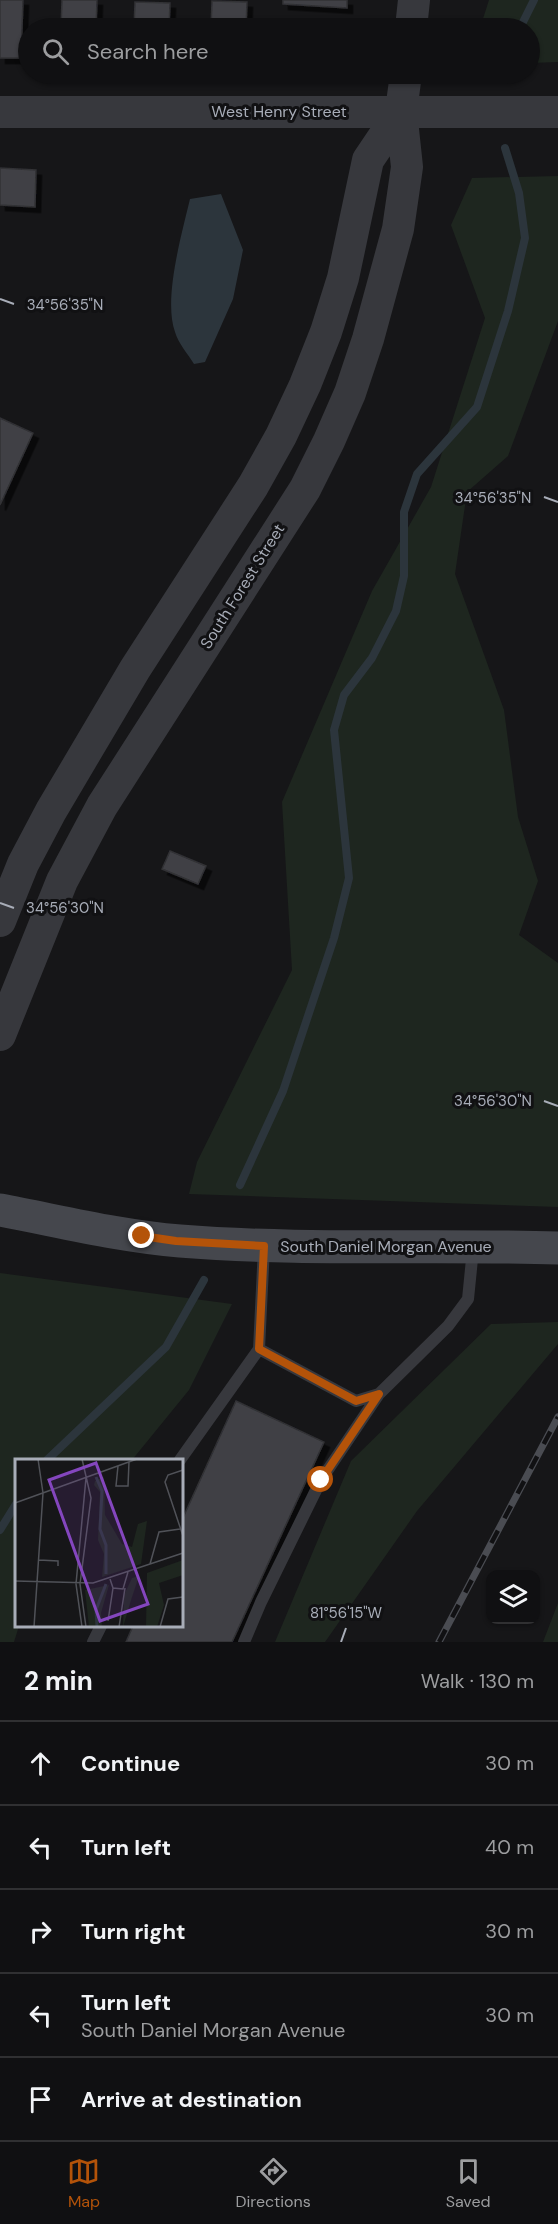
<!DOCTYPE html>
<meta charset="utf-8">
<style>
:root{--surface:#101012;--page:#19191b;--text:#f1f3f6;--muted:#9c9d9f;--line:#303032;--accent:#b45309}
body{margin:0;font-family:"DM Sans",sans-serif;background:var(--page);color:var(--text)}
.controls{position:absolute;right:18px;bottom:18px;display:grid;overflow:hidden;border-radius:12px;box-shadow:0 2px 4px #0004}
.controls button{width:54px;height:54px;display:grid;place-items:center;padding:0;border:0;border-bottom:2px solid var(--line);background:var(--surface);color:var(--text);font:30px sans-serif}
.stop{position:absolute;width:18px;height:18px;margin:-14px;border:4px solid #b45309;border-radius:50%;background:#fff}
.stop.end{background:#b45309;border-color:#fff;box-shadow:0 2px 6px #0008}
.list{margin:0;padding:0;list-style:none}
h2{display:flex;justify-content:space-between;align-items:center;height:78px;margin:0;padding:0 24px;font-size:26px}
h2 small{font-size:20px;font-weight:400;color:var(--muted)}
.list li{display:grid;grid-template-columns:39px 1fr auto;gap:18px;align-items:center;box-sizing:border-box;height:84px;padding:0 24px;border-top:2px solid var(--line)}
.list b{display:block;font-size:22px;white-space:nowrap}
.list p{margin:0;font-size:20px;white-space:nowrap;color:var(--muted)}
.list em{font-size:20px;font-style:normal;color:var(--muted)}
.icon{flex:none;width:33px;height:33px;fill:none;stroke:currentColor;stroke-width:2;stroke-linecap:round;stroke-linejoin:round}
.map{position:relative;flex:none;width:558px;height:1642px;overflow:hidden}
.search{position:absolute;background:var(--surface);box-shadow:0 2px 4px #0004;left:18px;right:18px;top:18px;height:66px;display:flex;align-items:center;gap:15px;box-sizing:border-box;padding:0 21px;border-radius:33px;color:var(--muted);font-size:22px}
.sheet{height:498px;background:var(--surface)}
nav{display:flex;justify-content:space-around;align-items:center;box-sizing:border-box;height:84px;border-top:2px solid var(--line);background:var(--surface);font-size:16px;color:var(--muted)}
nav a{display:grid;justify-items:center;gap:3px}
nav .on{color:var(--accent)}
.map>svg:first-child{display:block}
.green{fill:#1e261f}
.water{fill:#2c353c}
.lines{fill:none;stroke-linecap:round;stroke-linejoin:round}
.stream{stroke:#2c353c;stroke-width:8}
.building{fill:#404145;stroke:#303034;stroke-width:1.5;filter:url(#shadow)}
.service{stroke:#37383d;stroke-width:12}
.tertiary{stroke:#37383d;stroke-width:32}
.secondary{stroke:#45474d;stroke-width:33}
.rail-casing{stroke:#4a4c52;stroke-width:7}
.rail{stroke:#111113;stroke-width:4.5;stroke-dasharray:14;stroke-linecap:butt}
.route{stroke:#b45309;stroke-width:8}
.ticks{fill:none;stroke:#a8adb8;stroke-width:2}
.labels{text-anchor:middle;stroke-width:6;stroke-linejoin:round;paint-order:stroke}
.street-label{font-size:16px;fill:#a8adb8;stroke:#111113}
.inset-river{fill:none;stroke:#2c353c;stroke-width:3}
.inset-road{fill:none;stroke:#505258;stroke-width:1.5}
.view{fill:#8446be;fill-opacity:0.15;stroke:#8446be;stroke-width:3}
.inset-edge{fill:none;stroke:#a8adb8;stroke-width:3}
.ticks-label{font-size:15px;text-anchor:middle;fill:#a8adb8;stroke:#111113;stroke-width:6;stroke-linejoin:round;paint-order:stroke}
</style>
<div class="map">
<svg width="558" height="1642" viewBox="0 0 558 1642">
<defs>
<filter id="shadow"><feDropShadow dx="5.5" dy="5.5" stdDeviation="0" flood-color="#0009"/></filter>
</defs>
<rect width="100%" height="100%" fill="#161618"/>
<path class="green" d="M489,0H558V62L530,63V28H480Z
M558,176V321L508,456L467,492L455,574L504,710L518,817L538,881L519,935L558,963V1207L189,1194L197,1162L292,970L282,802L372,591L431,487L485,318L451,225L472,178Z
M0,1273L232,1304L189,1390L132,1460H16V1626H19L14,1642H0Z
M558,1322V1344L417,1511L325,1642H275L351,1461L491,1324Z
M558,1603V1642H543Z"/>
<path class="water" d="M221,194L243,250L233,299L205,362L194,364C188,354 178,343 175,332C163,299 182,233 190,199Z"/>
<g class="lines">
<path class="stream" d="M520,28L534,0
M240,1185L283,1091L334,938L349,878L334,730L344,695L372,658L396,611L404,576V512L417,474L477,407L508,311L525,238L519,193L505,148
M47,1460L166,1347L204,1280
M0,1530L16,1504"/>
</g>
<path class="building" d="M0,0H23L21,58H0Z
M62,0H97L96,28H61Z
M283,0H347V8L283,4Z
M212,1L247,2L246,28H211Z
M135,2L170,3L169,28H134Z
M284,74H342V77L284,75Z
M0,168L36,170L35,207L0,205Z
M0,418L33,433L0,505Z
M170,851L206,866L198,884L162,869Z
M236,1401L324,1442L232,1642H126L133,1626H182V1520Z"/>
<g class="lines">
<path class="service" d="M264,1247L259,1349L356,1401L379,1394L448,1326L468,1299L473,1249
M180,1460L259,1349
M93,1642L101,1626
M244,1642L261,1602L321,1480L379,1394"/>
<path class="tertiary" d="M411,28L414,0
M0,112H558
M0,921L23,864L51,811L135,669L253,486L281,436L305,385L326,332L343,278L368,160L401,111
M0,1035L62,881L102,806L305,489L329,441L350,393L368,339L398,229L407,167L401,111L406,74"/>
<path class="secondary" d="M0,1210C59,1221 119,1236 180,1241C305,1251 432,1244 558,1248"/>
<g class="rail-casing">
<path id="rail" d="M439,1642L558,1417"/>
</g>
<use href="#rail" class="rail"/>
</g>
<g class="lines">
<path class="route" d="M142,1236L176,1241L264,1246L259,1349L356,1401L379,1394L321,1480"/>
</g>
<path class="ticks" d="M0,299L14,304M544,497L558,502M0,903L14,908M544,1101L558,1106M341,1642L346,1628"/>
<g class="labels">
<g class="street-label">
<text x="279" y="117">West Henry Street</text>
<text transform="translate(242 586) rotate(-58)" y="6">South Forest Street</text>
<text x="386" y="1252">South Daniel Morgan Avenue</text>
</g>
</g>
<g transform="translate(15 1459)">
<rect width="168" height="168" fill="#161618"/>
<path d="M89,18L90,56L107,85L117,88L123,65L132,62L126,105L87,118L89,95L83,81L85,33L79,26L80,22ZM168,101V116L144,124L149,146L142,168H131L132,114ZM124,117L117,138L108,168L109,136L117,119ZM94,126L86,154L87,168H74L70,131Z" fill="#1e261f"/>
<path class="inset-river" d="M81,18L87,32L85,70L91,86V115M82,168L81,151L91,125"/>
<path class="inset-road" d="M67,0L76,39L65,125L71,168M103,7L101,27H113L114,3M168,11L153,16L150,23L168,77M0,44L122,0M24,101L43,102V107M135,105L144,73L165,70M95,120L98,129L108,130L113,113M0,122L78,124L168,94M93,162L98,129M19,168L28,34L23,0M67,168L61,125L71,19M104,168L110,129M145,168L153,140L168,138"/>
<path class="view" d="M81,4L133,145L85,162L34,21Z"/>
<rect width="168" height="168" class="inset-edge"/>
</g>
<g class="ticks-label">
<text x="65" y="310">34°56'35"N</text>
<text x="493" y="503">34°56'35"N</text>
<text x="65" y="913">34°56'30"N</text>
<text x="493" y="1106">34°56'30"N</text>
<text x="346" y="1618">81°56'15"W</text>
</g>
</svg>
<div class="controls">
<button><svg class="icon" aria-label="layers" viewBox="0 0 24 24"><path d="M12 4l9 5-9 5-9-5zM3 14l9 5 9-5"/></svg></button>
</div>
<div class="stop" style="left:321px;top:1480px"></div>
<div class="stop end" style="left:142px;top:1236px"></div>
<div class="search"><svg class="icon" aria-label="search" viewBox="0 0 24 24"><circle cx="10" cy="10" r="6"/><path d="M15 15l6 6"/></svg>Search here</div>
</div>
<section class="sheet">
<h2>2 min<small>Walk · 130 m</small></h2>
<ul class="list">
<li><svg class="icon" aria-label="ahead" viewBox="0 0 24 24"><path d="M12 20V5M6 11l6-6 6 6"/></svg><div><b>Continue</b></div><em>30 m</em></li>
<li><svg class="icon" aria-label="left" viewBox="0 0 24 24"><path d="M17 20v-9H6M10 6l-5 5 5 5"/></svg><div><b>Turn left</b></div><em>40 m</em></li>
<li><svg class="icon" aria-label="right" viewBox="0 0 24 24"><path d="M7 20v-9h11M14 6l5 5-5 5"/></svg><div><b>Turn right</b></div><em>30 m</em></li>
<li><svg class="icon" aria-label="left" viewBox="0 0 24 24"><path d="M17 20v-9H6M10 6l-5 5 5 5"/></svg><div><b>Turn left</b><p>South Daniel Morgan Avenue</p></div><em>30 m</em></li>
<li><svg class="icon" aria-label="arrive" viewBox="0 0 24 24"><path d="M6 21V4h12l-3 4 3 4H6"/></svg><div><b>Arrive at destination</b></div></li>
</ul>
</section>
<nav>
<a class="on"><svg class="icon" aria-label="map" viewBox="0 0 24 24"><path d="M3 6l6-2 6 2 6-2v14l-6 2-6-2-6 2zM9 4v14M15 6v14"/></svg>Map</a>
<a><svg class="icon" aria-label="directions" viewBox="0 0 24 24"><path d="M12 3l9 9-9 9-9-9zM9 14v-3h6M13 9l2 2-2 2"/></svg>Directions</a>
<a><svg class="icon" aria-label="saved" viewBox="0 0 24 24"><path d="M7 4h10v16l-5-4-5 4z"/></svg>Saved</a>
</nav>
